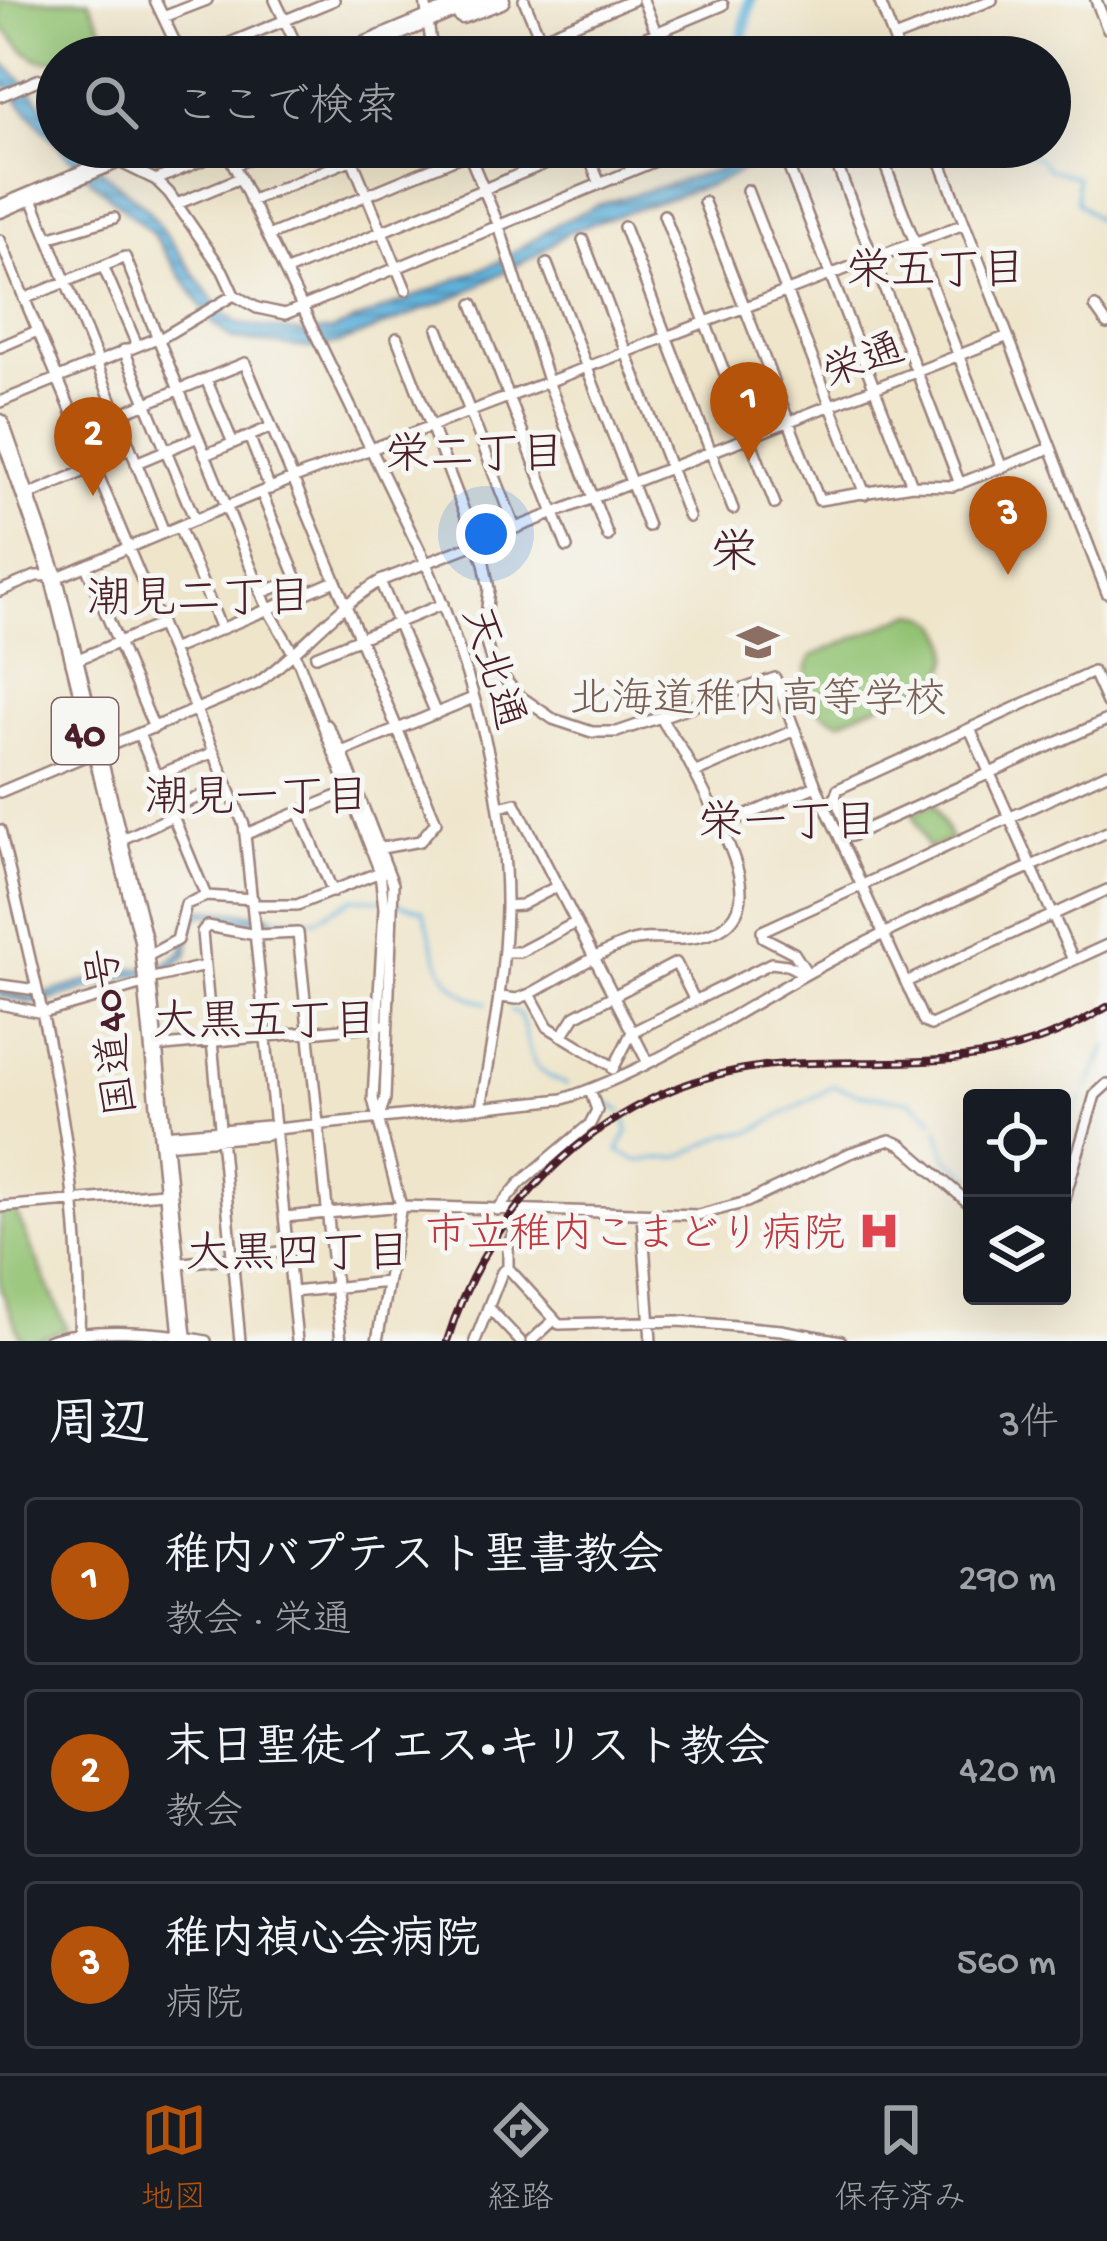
<!DOCTYPE html>
<html lang="ja">
<meta charset="utf-8">
<style>
:root{--surface:#171b24;--page:#242831;--text:#f1f3f6;--muted:#9ea1a6;--line:#363941;--accent:#b45309}
body{margin:0;font-family:"Gochi Hand","Klee One",sans-serif;background:var(--page);color:var(--text)}
.controls{position:absolute;right:36px;bottom:36px;display:grid;overflow:hidden;border-radius:12px;box-shadow:0 12px 48px #0002}
.controls button{width:108px;height:108px;display:grid;place-items:center;padding:0;border:0;border-bottom:3px solid var(--line);background:var(--surface);color:var(--text);font:60px sans-serif}
.you{position:absolute;left:486px;top:534px;width:42px;height:42px;margin:-30px;border:9px solid #fff;border-radius:50%;background:#1a73e8;box-shadow:0 0 0 18px #1a73e833}
.badge{display:grid;place-items:center;width:78px;height:78px;border-radius:50%;background:var(--accent);color:#fff;font-size:39px;font-weight:700}
.pin{position:absolute;translate:-50% -99px;filter:drop-shadow(0 3px 6px #0008)}
.pin::after{content:'';position:absolute;top:63px;width:42px;height:36px;background:inherit;clip-path:polygon(0 0,100% 0,50% 100%)}
.list{margin:0;padding:0;list-style:none}
h2{display:flex;justify-content:space-between;align-items:center;height:156px;margin:0;padding:0 48px;font-size:51px}
h2 small{font-size:39px;font-weight:400;color:var(--muted)}
.list li{display:grid;grid-template-columns:78px 1fr auto;gap:36px;align-items:center;box-sizing:border-box;height:168px;margin:0 24px 24px;padding:0 24px;border:3px solid var(--line);border-radius:12px}
.list b{display:block;font-size:45px;white-space:nowrap}
.list p{margin:0;font-size:39px;white-space:nowrap;color:var(--muted)}
.list em{font-size:39px;font-style:normal;color:var(--muted)}
.icon{flex:none;width:66px;height:66px;fill:none;stroke:currentColor;stroke-width:2;stroke-linecap:round;stroke-linejoin:round}
.map{position:relative;flex:none;width:1107px;height:1341px;overflow:hidden}
.search{position:absolute;background:var(--surface);box-shadow:0 12px 48px #0002;left:36px;right:36px;top:36px;height:132px;display:flex;align-items:center;gap:30px;box-sizing:border-box;padding:0 42px;border-radius:66px;color:var(--muted);font-size:45px}
.sheet{height:732px;background:var(--surface)}
nav{display:flex;justify-content:space-around;align-items:center;box-sizing:border-box;height:168px;border-top:3px solid var(--line);background:var(--surface);font-size:33px;color:var(--muted)}
nav a{display:grid;justify-items:center;gap:6px}
nav .on{color:var(--accent)}
.map>svg:first-child{display:block}
.park{fill:#92c272;stroke:#6e704e;stroke-width:3}
.water{fill:url(#water-rules);stroke:#546883;stroke-width:3}
.lines{fill:none;stroke-linecap:round;stroke-linejoin:round}
.stream{stroke:#5fb2db;stroke-width:3}
.river{stroke:#5fb2db;stroke-width:12}
.minor-casing{stroke:#9c827b;stroke-width:14}
.highway-casing{stroke:#9c827b;stroke-width:21}
.minor{stroke:#fff;stroke-width:9}
.highway{stroke:#fff;stroke-width:16}
.rail-casing{stroke:#4a1f2b;stroke-width:8}
.rail{stroke:#f6f6f2;stroke-width:3;stroke-dasharray:9;stroke-linecap:butt}
.labels{text-anchor:middle;stroke-width:10;stroke-linejoin:round;paint-order:stroke}
.shield{fill:#f6f6f2;stroke:#7e6067;stroke-width:3}
.shield-label{font-size:39px;font-weight:bold;fill:#4a1f2b}
.street-label{font-size:42px;fill:#4a1f2b;stroke:#f6f6f2}
.education-label{font-size:42px;fill:#785e54;stroke:#f6f6f2}
.health-label{font-size:42px;fill:#be3a42;stroke:#f6f6f2;text-anchor:end}
.neighbourhood-label{font-size:45px;fill:#4a1f2b;stroke:#f6f6f2}
.quarter-label{font-size:48px;fill:#4a1f2b;stroke:#f6f6f2}
</style>
<div class="map">
<svg width="1107" height="1341" viewBox="0 0 1107 1341">
<defs>
<pattern id="water-rules" width="6" height="5" patternUnits="userSpaceOnUse" patternTransform="scale(3)"><rect width="6" height="5" fill="#5fb2db"/><path d="M0 2.5h6" fill="none" stroke="#5090b2"/></pattern>
</defs>
<rect width="100%" height="100%" fill="#f6f6f2"/>
<filter id="ink" filterUnits="userSpaceOnUse"><feTurbulence type="fractalNoise" baseFrequency=".00833" numOctaves="2"/><feDisplacementMap in="SourceGraphic" scale="24" xChannelSelector="R" yChannelSelector="G"/><feConvolveMatrix kernelMatrix="1 2 1 2 8 2 1 2 1" color-interpolation-filters="sRGB"/></filter>
<filter id="wash" filterUnits="userSpaceOnUse"><feTurbulence type="fractalNoise" baseFrequency=".004" numOctaves="4" result="noise"/><feDisplacementMap in="SourceGraphic" scale="48" xChannelSelector="R" yChannelSelector="G"/><feGaussianBlur stdDeviation="2.7" result="paint"/><feColorMatrix in="noise" values="0 0 0 0 0 0 0 0 0 0 0 0 0 0 0 0 0 1.4 0 .05"/><feComposite in="paint" operator="in"/></filter>
<g filter="url(#wash)">
<rect width="100%" height="100%" fill="#efe5cb"/>
<path class="park" d="M0,0H89L106,36C44,63 47,79 0,24Z
M914,613C948,617 958,651 942,678L840,721C810,712 796,684 812,656Z
M934,804L951,840L928,849L913,813Z
M15,1210L67,1329L34,1341H22L0,1287V1211Z"/>
<path class="water" d="M0,61C24,80 57,114 57,145L0,79Z
M59,147H74L147,208L221,311L238,324L304,333L333,330L499,262L557,224L598,205L720,169L745,156L752,147H766L749,166L724,180L570,231L538,254L461,295L340,343L310,348L232,339L213,323L151,232L93,182Z
M197,909L270,915L271,920L230,921L203,914L193,921L187,956L169,969L129,976L48,1001L31,1003L0,996V990L29,997L45,994L126,969L162,966L182,952L189,919Z"/>
<g class="lines">
<path class="stream" d="M1005,147L1039,158L1048,169L1077,177V202L1107,228
M396,903L423,911C437,950 437,992 487,1003
M272,917L315,920L354,898L381,900
M511,1010L520,1015C533,1052 523,1069 566,1084
M1087,1089L1107,1046
M603,1099L621,1111
M624,1115L628,1132L618,1151L639,1161L679,1157L728,1134L751,1132L834,1086L859,1094L911,1101L934,1119
M1062,1128L1082,1098
M938,1129L947,1158L972,1177
M1062,1144V1153"/>
<path class="river" d="M747,57L741,48L750,0"/>
</g>
</g>
<g filter="url(#ink)">
<g class="lines">
<g class="minor-casing">
<path id="minor" d="M155,0L182,57
M275,0L302,57
M425,0L433,57
M524,0L548,57
M643,0L666,57
M879,0L901,57
M1096,0L1107,28
M163,17L207,0
M894,38L992,0
M196,57L334,0
M495,57L633,0
M598,57L723,5
M700,57L719,49
M0,96L40,79
M225,147L426,563C471,672 507,789 506,908C505,976 492,1042 481,1108
M347,147L406,290
M466,147L499,226L549,384L608,536
M585,147L600,184
M830,147L960,484
M878,147L1002,468
M935,147L1107,593
M782,150L912,485
M115,160L156,180L169,193L223,271L234,295L257,308L285,314L689,147
M884,164L929,147
M234,165L279,147
M156,180L226,150
M747,190L865,494
M31,196L98,361
M250,201L382,147
M704,202L819,500L912,485L953,486L1051,448
M177,204L240,178
M664,215L775,504
M624,227L733,509
M268,236L483,147
M48,238L114,218
M0,240L244,825L297,1341
M583,240L689,517
M547,264L648,526
M103,266L137,345
M287,271L585,147
M24,299L125,257L268,609L299,663L380,872L384,908L373,1099L401,1206L377,1341
M473,304L567,547
M1095,307L1107,324
M438,329L515,528
M397,338L484,563L489,589L484,636L492,663L517,694L553,719L592,732H617L775,678L816,786L924,1022L931,1025L1107,945
M158,340L234,295
M0,347L37,331
M124,350L195,520
M96,362L164,532
M206,379L233,443
M0,402L157,338
M117,415L245,363L436,822L420,841L371,850
M249,436L270,489
M205,455L271,427
M136,463L198,437
M92,464L130,448
M24,497L94,467
M179,527L221,629
M86,566L154,728
M380,581L436,714
M0,591L36,576L63,575L292,479L964,224
M261,593L297,579L261,492
M171,650L335,581
M316,656L443,604
M71,662L160,625
M327,725L342,752L393,884L385,1099L378,1119
M970,729L1073,960
M139,734L206,896
M337,754L473,698
M694,773L795,730
M156,776L214,752
M0,792L256,684C300,653 334,608 380,581L1008,336
M499,807L515,803L647,1061
M170,809L227,785
M299,812L333,892
M721,826L816,786
M0,830C40,1005 84,1160 79,1341
M246,834L352,790
M851,836L835,797L838,789L1093,672L1107,703
M851,836L1107,720
M118,841L173,816
M254,905H297L380,872
M506,906L521,905L556,887
M504,952H520L575,923
M146,957L177,940L186,904L206,896L253,899
M807,973L794,953L763,937L762,931L1107,773
M149,979L205,966
M906,982L1107,890
M0,985L37,990
M500,997L517,999L530,994
M0,1004L43,1013L150,982
M562,1036L575,1016L676,963L695,1001
M154,1047L382,1025
M612,1066L548,1027L530,994C562,977 595,954 629,942C646,936 666,940 684,939C760,931 746,880 722,830C711,805 698,779 685,755C678,740 667,732 661,717
M613,1069L632,1032L771,963L787,965L805,974
M163,1135L267,1126L276,1129L563,1099C650,1071 728,1017 808,973C904,920 1007,878 1107,832
M164,1144L267,1135L276,1129
M0,1207L163,1193
M1062,1207L1095,1095L1107,1084
M497,1210L520,1183L590,1124L597,1110L590,1090
M521,1211L508,1247V1268L559,1324L679,1321L781,1330L841,1341
M642,1214L651,1341
M285,1217L401,1206L698,1215L747,1202L850,1153L890,1140L902,1145L972,1206
M175,1264L289,1251
M293,1292L387,1282
M488,1307L520,1341
M47,1341C89,1326 161,1331 206,1341
M240,1341L205,966L202,932L207,926L256,935L298,933L341,1341
M475,1341L502,1272L508,1268
M531,1341L553,1321"/>
</g>
<g class="highway-casing">
<path id="highway" d="M462,15L501,0
M338,57L474,0
M0,209L147,147
M0,423L53,574L143,940L183,1341"/>
</g>
<use href="#minor" class="minor"/>
<use href="#highway" class="highway"/>
<g class="rail-casing">
<path id="rail" d="M447,1341C494,1189 625,1073 787,1064C911,1058 994,1076 1107,1007"/>
</g>
<use href="#rail" class="rail"/>
</g>
</g>
<defs>
<g id="school-bare" transform="scale(3.24)"><path d="M0-5L7-2L0 1L-7-2ZM-4 1L0 2.5L4 1V4Q0 6-4 4Z" fill="#8d6e63" stroke="#f6f6f2" stroke-width="2.5" paint-order="stroke"/></g>
<g id="hospital-bare" transform="scale(3.24)"><path d="M-5-5h3v3.5h4V-5h3V5h-3V1.5h-4V5h-3Z" fill="#e0444e" stroke="#f6f6f2" stroke-width="2.5" paint-order="stroke"/></g>
</defs>
<g fill-rule="evenodd">
<use href="#school-bare" x="758" y="642"/>
<use href="#hospital-bare" x="879" y="1231"/>
</g>
<g class="labels">
<rect class="shield" x="52" y="698" width="66" height="66" rx="9"/>
<g class="shield-label">
<text x="85" y="745">40</text>
</g>
<g class="street-label">
<text transform="translate(862 358) rotate(-21)" y="15">栄通</text>
<text transform="translate(496 667) rotate(73)" y="15">天北通</text>
<text transform="translate(109 1032) rotate(-97)" y="15">国道40号</text>
</g>
<g class="education-label">
<text x="758" y="711">北海道稚内高等学校</text>
</g>
<g class="health-label">
<text x="845" y="1246">市立稚内こまどり病院</text>
</g>
<g class="neighbourhood-label">
<text x="936" y="283">栄五丁目</text>
<text x="475" y="467">栄二丁目</text>
<text x="199" y="611">潮見二丁目</text>
<text x="257" y="810">潮見一丁目</text>
<text x="788" y="835">栄一丁目</text>
<text x="265" y="1034">大黒五丁目</text>
<text x="298" y="1266">大黒四丁目</text>
</g>
<g class="quarter-label">
<text x="734" y="566">栄</text>
</g>
</g>
</svg>
<div class="controls">
<button><svg class="icon" aria-label="locate" viewBox="0 0 24 24"><circle cx="12" cy="12" r="6"/><path d="M12 2v4M12 18v4M2 12h4M18 12h4"/></svg></button>
<button><svg class="icon" aria-label="layers" viewBox="0 0 24 24"><path d="M12 4l9 5-9 5-9-5zM3 14l9 5 9-5"/></svg></button>
</div>
<div class="you"></div>
<div class="pin badge" style="left:749px;top:461px">1</div>
<div class="pin badge" style="left:93px;top:496px">2</div>
<div class="pin badge" style="left:1008px;top:575px">3</div>
<div class="search"><svg class="icon" aria-label="search" viewBox="0 0 24 24"><circle cx="10" cy="10" r="6"/><path d="M15 15l6 6"/></svg>ここで検索</div>
</div>
<section class="sheet">
<h2>周辺<small>3件</small></h2>
<ul class="list">
<li><span class="badge">1</span><div><b>稚内バプテスト聖書教会</b><p>教会 · 栄通</p></div><em>290 m</em></li>
<li><span class="badge">2</span><div><b>末日聖徒イエス•キリスト教会</b><p>教会</p></div><em>420 m</em></li>
<li><span class="badge">3</span><div><b>稚内禎心会病院</b><p>病院</p></div><em>560 m</em></li>
</ul>
</section>
<nav>
<a class="on"><svg class="icon" aria-label="map" viewBox="0 0 24 24"><path d="M3 6l6-2 6 2 6-2v14l-6 2-6-2-6 2zM9 4v14M15 6v14"/></svg>地図</a>
<a><svg class="icon" aria-label="directions" viewBox="0 0 24 24"><path d="M12 3l9 9-9 9-9-9zM9 14v-3h6M13 9l2 2-2 2"/></svg>経路</a>
<a><svg class="icon" aria-label="saved" viewBox="0 0 24 24"><path d="M7 4h10v16l-5-4-5 4z"/></svg>保存済み</a>
</nav>
